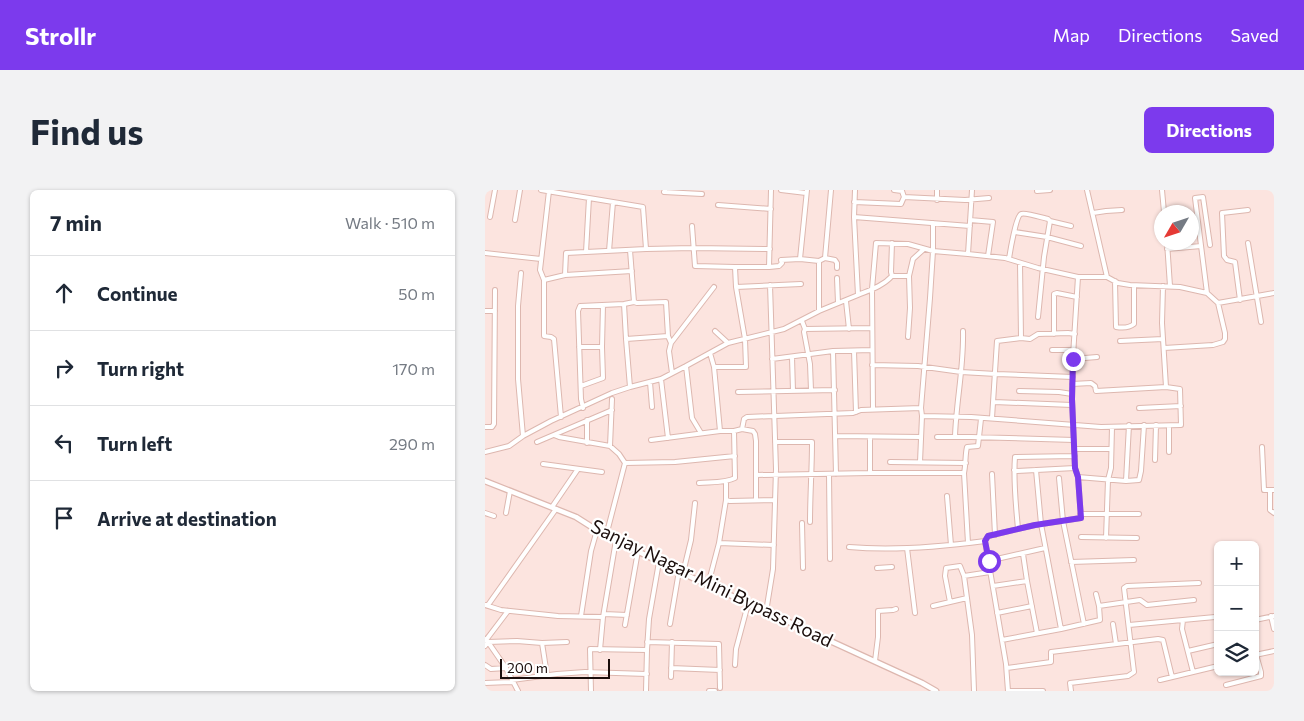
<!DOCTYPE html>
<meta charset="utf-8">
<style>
:root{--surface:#fff;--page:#f2f2f3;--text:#1f2937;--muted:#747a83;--line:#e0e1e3;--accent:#7c3aed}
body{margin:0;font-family:Commissioner,sans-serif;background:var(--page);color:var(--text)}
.controls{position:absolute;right:15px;bottom:15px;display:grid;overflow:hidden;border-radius:8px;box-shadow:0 1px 4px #0004}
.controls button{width:45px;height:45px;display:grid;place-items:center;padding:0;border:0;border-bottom:1px solid var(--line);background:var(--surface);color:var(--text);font:25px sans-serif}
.compass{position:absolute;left:669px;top:15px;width:45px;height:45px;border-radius:50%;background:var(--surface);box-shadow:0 1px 4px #0004;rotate:231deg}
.scale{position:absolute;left:15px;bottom:12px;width:110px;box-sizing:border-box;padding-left:5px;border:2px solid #1a0d0b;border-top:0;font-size:14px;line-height:18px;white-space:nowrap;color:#1a0d0b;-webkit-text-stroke:4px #fff;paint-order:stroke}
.stop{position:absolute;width:15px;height:15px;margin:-11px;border:4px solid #7c3aed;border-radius:50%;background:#fff}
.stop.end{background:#7c3aed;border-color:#fff;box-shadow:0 1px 5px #0008}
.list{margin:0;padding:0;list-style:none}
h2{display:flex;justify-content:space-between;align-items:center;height:65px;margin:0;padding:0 20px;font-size:21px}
h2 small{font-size:16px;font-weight:400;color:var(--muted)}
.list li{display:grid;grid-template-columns:32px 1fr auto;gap:15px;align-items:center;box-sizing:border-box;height:75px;padding:0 20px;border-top:1px solid var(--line)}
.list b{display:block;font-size:19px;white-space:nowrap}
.list em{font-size:16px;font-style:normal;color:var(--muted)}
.icon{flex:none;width:28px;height:28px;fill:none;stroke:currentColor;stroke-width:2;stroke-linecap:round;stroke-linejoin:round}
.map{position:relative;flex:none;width:789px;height:501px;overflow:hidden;border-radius:8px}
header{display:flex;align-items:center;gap:30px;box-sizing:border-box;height:70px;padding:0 25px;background:var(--accent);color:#fff}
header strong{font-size:24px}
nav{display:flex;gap:28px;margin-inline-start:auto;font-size:18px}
.intro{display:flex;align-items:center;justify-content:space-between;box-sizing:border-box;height:120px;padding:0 30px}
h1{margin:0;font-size:35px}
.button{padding:12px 22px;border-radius:8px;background:var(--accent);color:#fff;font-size:18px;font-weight:700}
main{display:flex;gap:30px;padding:0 30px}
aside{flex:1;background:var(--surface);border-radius:8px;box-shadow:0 1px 4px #0004}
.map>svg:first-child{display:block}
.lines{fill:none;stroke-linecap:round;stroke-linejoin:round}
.minor-casing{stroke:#ddb7af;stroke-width:6}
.tertiary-casing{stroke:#ddb7af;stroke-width:7}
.minor{stroke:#fff;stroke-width:4}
.tertiary{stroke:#fff;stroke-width:4.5}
.route{stroke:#7c3aed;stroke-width:6}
.labels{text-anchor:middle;stroke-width:4.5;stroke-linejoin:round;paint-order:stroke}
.street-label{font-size:19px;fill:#1a0d0b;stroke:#fff}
</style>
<header>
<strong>Strollr</strong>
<nav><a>Map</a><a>Directions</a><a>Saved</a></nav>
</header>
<div class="intro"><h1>Find us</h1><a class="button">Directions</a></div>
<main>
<aside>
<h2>7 min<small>Walk · 510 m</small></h2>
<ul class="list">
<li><svg class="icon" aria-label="ahead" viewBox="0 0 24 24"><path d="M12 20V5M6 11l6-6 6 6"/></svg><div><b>Continue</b></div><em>50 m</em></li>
<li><svg class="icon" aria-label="right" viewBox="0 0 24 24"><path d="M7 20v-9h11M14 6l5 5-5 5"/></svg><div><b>Turn right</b></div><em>170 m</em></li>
<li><svg class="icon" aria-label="left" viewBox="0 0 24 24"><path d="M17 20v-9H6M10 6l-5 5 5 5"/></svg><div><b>Turn left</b></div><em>290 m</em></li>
<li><svg class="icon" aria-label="arrive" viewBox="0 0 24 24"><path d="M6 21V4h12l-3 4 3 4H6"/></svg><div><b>Arrive at destination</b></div></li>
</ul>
</aside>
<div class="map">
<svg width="789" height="501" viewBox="0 0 789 501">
<rect width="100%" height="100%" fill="#fce4df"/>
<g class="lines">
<g class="minor-casing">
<path id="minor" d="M56,0L104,8L101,62L81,63L80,85
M180,0L179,2L217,4
M296,0L321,3
M370,0L369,27L373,105C385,100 398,96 407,86H424
M602,0L622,87
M677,0L679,22
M64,1L55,80L59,90V146L66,147L69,149L76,227
M552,1L565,0
M419,7L480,10L504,8
M104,8L158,17L161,59
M452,10V0
M369,12L416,14L419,7L417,1L409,0
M233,15L286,19
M608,23L621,21L637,20
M5,27L10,0
M369,27L485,36
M30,30L35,0
M485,30L508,32L503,66
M207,36L210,76L250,77
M530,42L562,47L596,56
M682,52L685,96
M763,53L776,132
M682,59L716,56
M145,60L149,112
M124,61L128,12
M101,62L161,59L208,58L285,59
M0,63L56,69
M483,64L487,0
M340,68L346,0
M315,69L322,0
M524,69C525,62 531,26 536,24C540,22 558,28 563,29L565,31L586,36
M334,71V121
M535,73L536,148
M284,77L286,0
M36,83L33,116V189L38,246
M407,86L406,82L407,53
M352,88L353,113
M59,90L80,85L147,81
M630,91L631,137C637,138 644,138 649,134V96
M678,96L677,133L681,197
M251,97L316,94
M722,103L710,8L718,7L725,55
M755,110L750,72L742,70L739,66L737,23L763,20
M361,111L364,139
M139,114L141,149L145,197
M0,121H10
M553,127L559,67L565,31
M317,131L320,139L319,142L325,174L326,200
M320,139L387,138
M230,141L243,153
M569,144V104L572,103L592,107
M423,147L425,118L424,86L428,69L439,59
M141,149L183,146
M635,151L678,149
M94,157H117
M679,158L728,155L738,152L740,149V143L733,113
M567,160H589
M348,161L351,284
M369,161L371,222
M225,163L229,177L235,241
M307,167L308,201
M287,169L348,161L387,160
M588,169L612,167
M387,175L433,176L476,182L511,184L588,187
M201,176L207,228L216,243
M229,177H261L260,149L251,97L250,77H284L294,76L297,73L296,70L315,69L334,71L340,68L350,70L352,73V78
M187,183L184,161L186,153L229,97
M176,189L183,248
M165,192L167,217
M96,196L118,188L117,157L118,115
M534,201L574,202L587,204
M253,202L350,200
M509,212L587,215
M98,218L96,209L93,121L95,116L139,114L149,112L152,113L181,112L183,146L186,153
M654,218L696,216
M388,219L387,99L391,53L423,54L448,61L483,64L520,68L553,78L593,87H622L633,93L645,95L695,97L722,103L733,113L789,103
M437,226L486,227L616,237L696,235L695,199L681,197L611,201L610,196L606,193L587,194
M507,228L512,151L536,148L545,149L553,144L583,143L590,144
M0,237H7L9,234L10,100
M257,239L259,229L262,227L368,223L376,220L436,218
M69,245L74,247L125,256L134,264L140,273L190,272L250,266
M351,246L436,247
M385,247V283
M452,247H486L589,250
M470,247C471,212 479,177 478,141
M166,250L235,241H249L257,239L268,241L270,244L271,251V310
M52,252L127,220
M290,252H327C327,279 325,305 325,332
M102,253V230
M125,256L127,209
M777,257L779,300H789
M589,259H626
M0,262L24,256L38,246L66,231L127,203L145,197L176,189L201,176L243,153L299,139L334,121L373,105
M684,262V236
M670,270L671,235
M405,272L481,273
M435,272L437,226L436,218L445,108L448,61V33
M58,274L117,282
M529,280L532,281L590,278
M344,284L345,369
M507,284L510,345
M271,285L385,283H479
M593,287L641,291L654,290L656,281L659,235
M574,288L578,331L599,434
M641,291L644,235
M214,293C226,292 241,293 250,288L249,241
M785,300V320L789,323
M462,306L466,355
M241,310L245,311L290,310
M67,317L93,279
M0,323L9,326
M21,323L25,301
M595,324H654
M317,333L318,378
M533,339C531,315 528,291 530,267L590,266
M121,346L140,273
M596,347L652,348
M621,348L623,290L626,278L627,237
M234,353L289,355
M483,353L479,283C481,274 480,265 482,257L493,256L496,229
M364,357C409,361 455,357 500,351
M422,358L430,423
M538,364L542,391L552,443
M503,371L560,358
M586,372L649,370
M392,378L407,377
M198,383L206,350L210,313
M479,386L505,382
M223,395L234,353L241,310V291
M508,396L542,391
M465,412L460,386L461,378L475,376L479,386L487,445L489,501
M0,415L16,420L73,426L118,427
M3,415L71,319
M448,416L482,408
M614,416L655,410L662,415L709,410
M281,422L288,379L291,279L285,95
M512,423L547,416
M119,424L142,425
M96,426L106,361L112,340
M786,426L789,439
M698,430L697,439L708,482
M770,430L789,426
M185,434L194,381
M628,434L631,454
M140,435L153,361
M644,435L730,427
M576,439L615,430L614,416L611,404
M0,449L3,452L21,478L33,501
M1,450L23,421
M517,450L576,439L556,334L551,280
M162,452L234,454L235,498
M57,453L62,485
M0,456L3,452L32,451L57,453L82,452
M115,460L118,427L131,350
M703,461L733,454
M770,465L789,461
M390,471L393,447V421L408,420L411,419
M0,475L6,479L21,478
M250,475L251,459L263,414
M186,478L235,480
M522,478L566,472V462L673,449L678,450L687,487
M186,487L187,452
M27,490L72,484L100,482L162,484
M675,490L733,476
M0,493L28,492
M741,495L776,486V482L770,461
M106,501L105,459L162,460
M161,501L162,460L164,429L174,372
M224,501H230
M523,501L521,474L500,351L503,346L550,335L596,328L593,287L590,278L587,209L588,166L593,87
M523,501H558
M586,501L585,493L643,486L649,482L639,398L642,396L714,393"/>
</g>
<g class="tertiary-casing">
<path id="tertiary" d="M0,291L91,327L121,346L210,389L378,466L437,493L451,501"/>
</g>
<use href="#minor" class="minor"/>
<use href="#tertiary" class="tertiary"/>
</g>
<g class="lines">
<path class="route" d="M504,371L500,351L503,346L550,335L596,328L593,287L590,278L587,209L588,169"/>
</g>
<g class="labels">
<g class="street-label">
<text transform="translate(227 393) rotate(26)" y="7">Sanjay Nagar Mini Bypass Road</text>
</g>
</g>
</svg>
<div class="controls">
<button>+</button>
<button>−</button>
<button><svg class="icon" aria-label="layers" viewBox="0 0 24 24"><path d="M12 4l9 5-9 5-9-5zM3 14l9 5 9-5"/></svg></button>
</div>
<svg class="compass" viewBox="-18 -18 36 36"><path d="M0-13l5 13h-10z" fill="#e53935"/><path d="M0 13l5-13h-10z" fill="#747a83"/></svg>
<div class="scale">200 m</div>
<div class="stop" style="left:504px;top:371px"></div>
<div class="stop end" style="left:588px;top:169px"></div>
</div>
</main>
